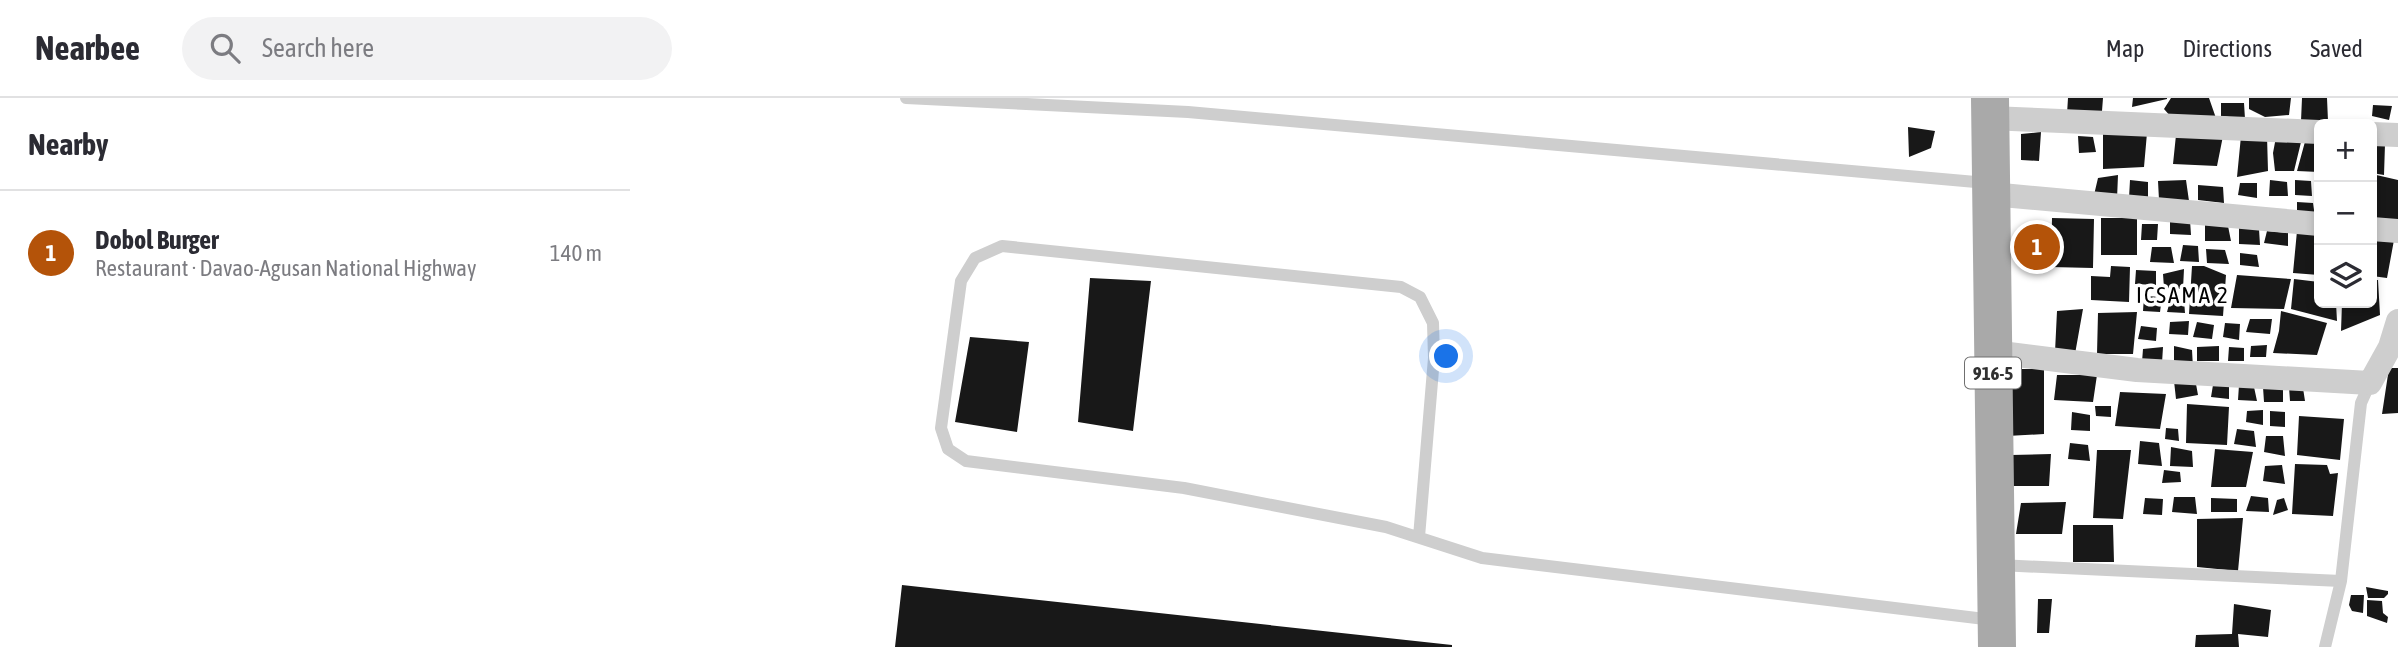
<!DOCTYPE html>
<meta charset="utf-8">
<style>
:root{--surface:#fff;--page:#f2f2f3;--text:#2b2b33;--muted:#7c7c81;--line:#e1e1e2;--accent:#b45309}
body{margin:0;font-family:"Asap Condensed",sans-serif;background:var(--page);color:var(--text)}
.controls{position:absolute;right:21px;top:21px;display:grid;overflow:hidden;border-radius:10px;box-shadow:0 4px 10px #0003}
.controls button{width:63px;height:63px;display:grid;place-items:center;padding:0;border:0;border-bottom:2px solid var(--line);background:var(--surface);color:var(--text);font:35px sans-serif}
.you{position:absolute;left:817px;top:259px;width:24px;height:24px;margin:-18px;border:5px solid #fff;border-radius:50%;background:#1a73e8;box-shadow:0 0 0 10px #1a73e833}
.badge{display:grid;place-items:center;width:46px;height:46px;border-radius:50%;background:var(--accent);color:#fff;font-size:23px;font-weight:700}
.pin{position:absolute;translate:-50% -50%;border:4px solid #fff;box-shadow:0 2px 7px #0006}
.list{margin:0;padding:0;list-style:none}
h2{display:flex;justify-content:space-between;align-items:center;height:91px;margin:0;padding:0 28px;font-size:30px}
h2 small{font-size:23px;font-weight:400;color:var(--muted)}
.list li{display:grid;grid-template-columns:46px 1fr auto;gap:21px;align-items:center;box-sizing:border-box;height:126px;padding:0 28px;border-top:2px solid var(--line)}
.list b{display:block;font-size:26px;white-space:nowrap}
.list p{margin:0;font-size:23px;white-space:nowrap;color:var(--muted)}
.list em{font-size:23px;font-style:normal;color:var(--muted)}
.icon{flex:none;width:38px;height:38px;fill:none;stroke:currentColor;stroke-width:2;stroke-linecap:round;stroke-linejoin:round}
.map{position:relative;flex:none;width:1768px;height:549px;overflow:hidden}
header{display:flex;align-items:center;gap:42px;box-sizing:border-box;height:98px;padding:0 35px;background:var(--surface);border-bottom:2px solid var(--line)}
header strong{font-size:33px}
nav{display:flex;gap:38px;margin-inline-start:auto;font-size:24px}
.search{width:490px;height:63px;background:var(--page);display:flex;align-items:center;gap:18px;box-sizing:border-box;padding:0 24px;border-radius:38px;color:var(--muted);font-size:26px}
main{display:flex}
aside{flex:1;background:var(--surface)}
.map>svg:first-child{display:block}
.building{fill:#181818}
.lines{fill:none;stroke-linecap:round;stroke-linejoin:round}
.service{stroke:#cecece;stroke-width:12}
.minor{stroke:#cecece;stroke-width:24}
.primary{stroke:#a9a9a9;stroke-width:38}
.labels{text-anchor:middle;stroke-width:7;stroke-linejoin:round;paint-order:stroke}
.shield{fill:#fff;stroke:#6f6f6f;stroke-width:2}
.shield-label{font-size:19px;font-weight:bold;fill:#313131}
.neighbourhood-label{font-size:23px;letter-spacing:2px;fill:#000;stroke:#fff}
</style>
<header>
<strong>Nearbee</strong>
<div class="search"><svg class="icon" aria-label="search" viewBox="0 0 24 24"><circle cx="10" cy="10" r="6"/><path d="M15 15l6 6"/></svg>Search here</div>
<nav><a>Map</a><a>Directions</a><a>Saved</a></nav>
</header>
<main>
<aside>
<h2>Nearby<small></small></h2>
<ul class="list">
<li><span class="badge">1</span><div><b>Dobol Burger</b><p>Restaurant · Davao-Agusan National Highway</p></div><em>140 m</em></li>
</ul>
</aside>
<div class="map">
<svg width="1768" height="549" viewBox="0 0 1768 549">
<rect width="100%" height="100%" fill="#fff"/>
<path class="building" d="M1438,0H1473L1472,13L1437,16Z
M1503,0H1537V1L1502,9Z
M1541,0H1579L1587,23L1541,19L1534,11Z
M1619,0H1661L1659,17L1635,19L1619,11Z
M1672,0H1697L1698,23H1671Z
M1591,5H1614L1615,21L1591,18Z
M1743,7L1762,8L1759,22L1742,18Z
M1278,29L1305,33L1301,50L1279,59Z
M1473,32L1517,35L1514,69L1473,71Z
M1411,34L1409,63L1391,62V36Z
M1546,37L1593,38L1587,68L1543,66Z
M1448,38L1463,39L1466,54L1449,55Z
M1611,38H1637L1638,73L1607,79Z
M1646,39L1672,40L1664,73H1645L1643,55Z
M1676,40H1689V74L1667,73Z
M1742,45L1755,46L1754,77L1742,75Z
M1742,76L1768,82V127L1742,123Z
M1488,77L1487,101L1464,97L1468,80Z
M1500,82L1518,84V102L1499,100Z
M1556,82L1559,103L1529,102L1528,83Z
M1640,82L1657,84L1658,98H1639Z
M1665,82L1681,83L1682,98L1665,97Z
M1610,85H1627V100L1608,97Z
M1568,87L1593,89L1594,105L1568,102Z
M1667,104L1683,105L1685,119L1667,117Z
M1422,120L1464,121L1463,170L1421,169Z
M1471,120H1507V157H1471Z
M1540,121L1560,122L1561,137L1540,136Z
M1512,126H1528L1527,142H1511Z
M1575,127L1598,128L1601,143H1575Z
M1609,130L1629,131L1630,147L1609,146Z
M1689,132V177L1663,175L1667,133Z
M1637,133L1658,135V148L1634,145Z
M1400,139H1415L1414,160H1399Z
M1742,140L1764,142L1757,180L1742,178Z
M1553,147L1568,148L1569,164L1550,163Z
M1522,149H1541L1544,165L1520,164Z
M1576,151L1595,152L1599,166L1577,165Z
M1610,155L1627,157L1629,169L1610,167Z
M1481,168L1500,169L1499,204L1461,202V178L1480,179Z
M1562,168H1574L1596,177L1593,218L1559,216Z
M1554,171L1553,191L1534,190L1533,176Z
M1506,172L1526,173V187L1505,186Z
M1607,177L1661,181L1654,211L1601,210Z
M460,180L521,183L503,333L448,324Z
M1664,181L1689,184V205H1706L1707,223L1661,211Z
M1742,182H1748L1750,217L1711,233L1712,205H1742Z
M1514,198L1532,199L1530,214L1513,213Z
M1554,202L1555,215L1537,214L1540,203Z
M1453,211L1445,256L1425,254L1427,213Z
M1651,213L1697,225L1687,257L1643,255L1649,233Z
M1507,214L1503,256H1467L1468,215Z
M1620,221H1642L1640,236L1616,234Z
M1559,223L1558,237L1539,236L1540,224Z
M1567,224L1584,227L1582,241L1563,239Z
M1595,225L1610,226L1609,242L1593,239Z
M1511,228L1527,230L1526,243L1508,241Z
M340,239L399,244L387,334L325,324Z
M1637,247L1636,259H1620L1621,248Z
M1544,248L1562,252L1563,270L1544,269Z
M1589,248V263H1567V249Z
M1533,249L1532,265L1512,264L1513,251Z
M1599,249L1614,250V263H1598Z
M1759,270H1768V315L1752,316Z
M1379,271H1414V336L1377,338Z
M1427,277H1467L1463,304L1424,302Z
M1544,283L1566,286L1568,297L1546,301Z
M1583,287L1599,288V301L1581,299Z
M1609,287L1624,289L1627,303L1608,302Z
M1653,288V304H1634L1633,289Z
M1659,289L1673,290L1675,303H1660Z
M1490,294L1536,296L1530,331L1485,328Z
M1557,306L1599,309L1597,347L1556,345Z
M1465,308H1481V319L1466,318Z
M1633,312V327L1616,324L1617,313Z
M1640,313L1655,314V329L1640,328Z
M1442,314L1460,317V333L1441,332Z
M1669,318L1714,321L1710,362L1667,357Z
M1536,330L1548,331L1549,343L1535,341Z
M1607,331L1624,333L1626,349L1604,346Z
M1636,338H1653L1655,358L1634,354Z
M1510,343L1529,345L1532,368L1508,366Z
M1440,345L1458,347L1460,363L1438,361Z
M1541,349L1562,353L1563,369L1540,368Z
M1585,351L1623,354L1616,389H1581Z
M1467,352H1501L1493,421L1463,420Z
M1421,356L1419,388H1380L1381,357Z
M1665,366L1697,367L1700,376L1708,375L1703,418L1662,416Z
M1652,367L1655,386L1633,383L1635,368Z
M1534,372L1550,374L1551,384L1532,385Z
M1621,398L1638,400L1639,414L1616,413Z
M1544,399H1565L1567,416L1542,414Z
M1515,400L1533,401L1532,417L1513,416Z
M1581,400L1607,401V414H1581Z
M1654,400L1658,412L1643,417L1647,402Z
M1436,404L1432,436H1386L1391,405Z
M1613,420L1608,473L1567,469V421Z
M1443,427H1483L1484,464H1443Z
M272,487L822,547V549H265Z
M1736,489L1758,493V496L1754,500H1738Z
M1721,497H1734L1733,515L1722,513L1719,507Z
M1408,501H1422L1419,535H1407Z
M1737,502L1752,503L1753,515L1758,519L1757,525L1737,518Z
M1604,506L1641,512L1638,539L1608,536L1609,549H1565L1566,537L1602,536Z"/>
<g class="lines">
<path class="service" d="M276,0L558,14L1357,85
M789,439L804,260L803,225L790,199L771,189L372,148L345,160L331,183L311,330L318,351L336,363L554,390L756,429L852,460L1363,522
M1369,467L1711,483
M1695,549L1711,483L1731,305L1740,285"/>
<path class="minor" d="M1360,20L1689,34
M1742,36L1768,37
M1361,96L1689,126
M1742,131L1768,133
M1363,254L1507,272L1740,285L1760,249L1768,223"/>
<path class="primary" d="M1360,0L1367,549"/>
</g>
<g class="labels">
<rect class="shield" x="1335" y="259.5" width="56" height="31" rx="5"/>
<g class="shield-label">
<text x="1363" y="282">916-5</text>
</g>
<g class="neighbourhood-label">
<text x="1553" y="205">ICSAMA 2</text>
</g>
</g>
</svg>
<div class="controls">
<button>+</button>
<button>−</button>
<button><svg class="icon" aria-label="layers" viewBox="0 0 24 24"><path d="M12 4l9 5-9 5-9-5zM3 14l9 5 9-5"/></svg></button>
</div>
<div class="you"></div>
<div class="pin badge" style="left:1407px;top:149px">1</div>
</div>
</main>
